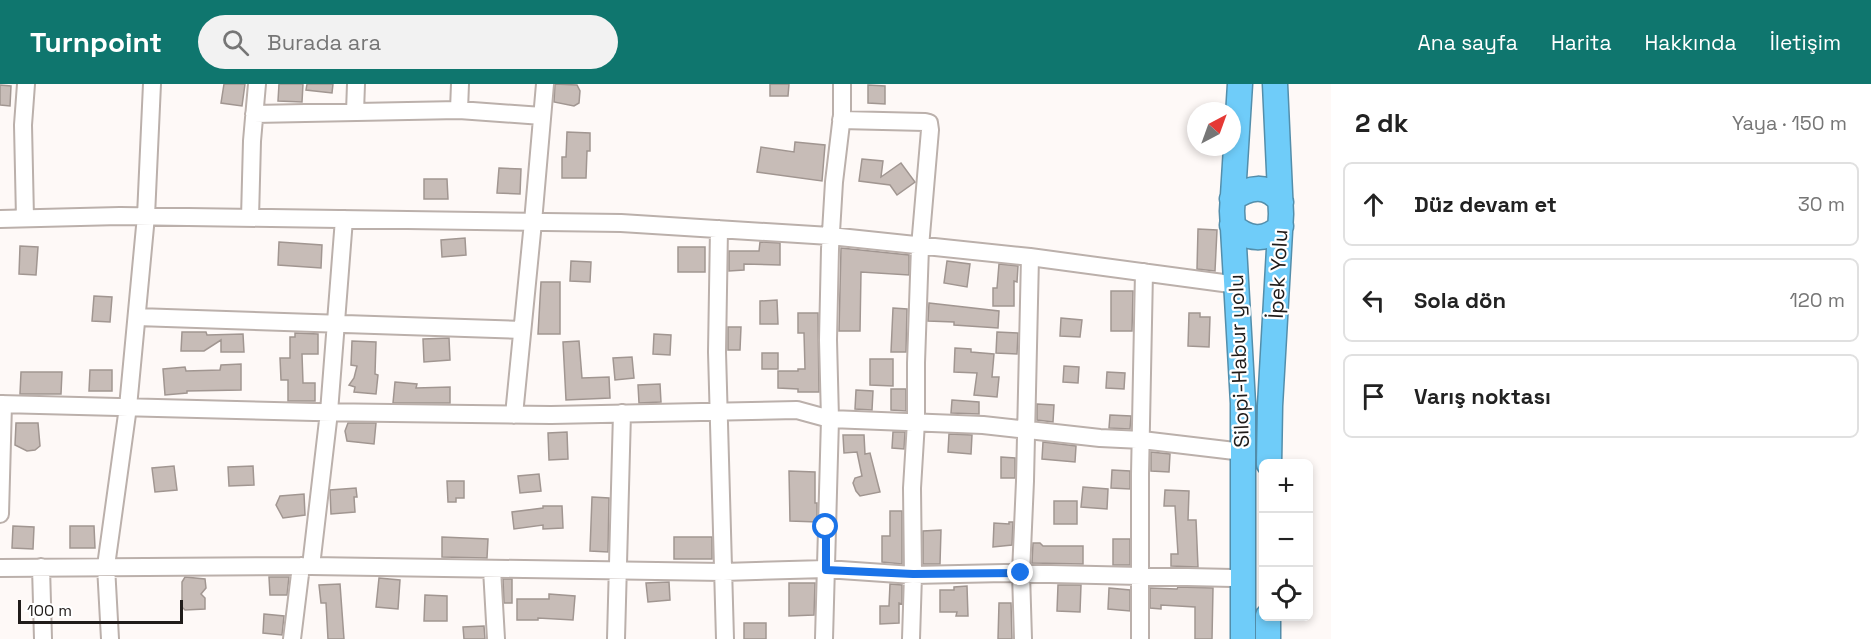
<!DOCTYPE html>
<html lang="tr">
<meta charset="utf-8">
<style>
:root{--surface:#fff;--page:#f2f2f2;--text:#222;--muted:#767676;--line:#e0e0e0;--accent:#0f766e}
body{margin:0;font-family:"Space Grotesk",sans-serif;background:var(--page);color:var(--text)}
.controls{position:absolute;right:18px;bottom:18px;display:grid;overflow:hidden;border-radius:9px;box-shadow:0 3px 9px #0003}
.controls button{width:54px;height:54px;display:grid;place-items:center;padding:0;border:0;border-bottom:2px solid var(--line);background:var(--surface);color:var(--text);font:30px sans-serif}
.compass{position:absolute;left:1187px;top:18px;width:54px;height:54px;border-radius:50%;background:var(--surface);box-shadow:0 3px 9px #0003;rotate:41deg}
.scale{position:absolute;left:18px;bottom:15px;width:165px;box-sizing:border-box;padding-left:6px;border:3px solid #201c1a;border-top:0;font-size:16px;line-height:21px;white-space:nowrap;color:#201c1a;-webkit-text-stroke:4px #fff;paint-order:stroke}
.stop{position:absolute;width:18px;height:18px;margin:-14px;border:4px solid #1a73e8;border-radius:50%;background:#fff}
.stop.end{background:#1a73e8;border-color:#fff;box-shadow:0 2px 6px #0008}
.list{margin:0;padding:0;list-style:none}
h2{display:flex;justify-content:space-between;align-items:center;height:78px;margin:0;padding:0 24px;font-size:26px}
h2 small{font-size:20px;font-weight:400;color:var(--muted)}
.list li{display:grid;grid-template-columns:39px 1fr auto;gap:18px;align-items:center;box-sizing:border-box;height:84px;margin:0 12px 12px;padding:0 12px;border:2px solid var(--line);border-radius:9px}
.list b{display:block;font-size:22px;white-space:nowrap}
.list em{font-size:20px;font-style:normal;color:var(--muted)}
.icon{flex:none;width:33px;height:33px;fill:none;stroke:currentColor;stroke-width:2;stroke-linecap:round;stroke-linejoin:round}
.map{position:relative;flex:none;width:1331px;height:555px;overflow:hidden}
header{display:flex;align-items:center;gap:36px;box-sizing:border-box;height:84px;padding:0 30px;background:var(--accent);color:#fff}
header strong{font-size:28px}
nav{display:flex;gap:33px;margin-inline-start:auto;font-size:21px}
.search{width:420px;height:54px;background:var(--page);display:flex;align-items:center;gap:15px;box-sizing:border-box;padding:0 21px;border-radius:33px;color:var(--muted);font-size:22px}
main{display:flex}
aside{flex:1;background:var(--surface)}
.map>svg:first-child{display:block}
.building{fill:#c7bcb7;stroke:#a19691;stroke-width:1.5}
.lines{fill:none;stroke-linecap:round;stroke-linejoin:round}
.minor-casing{stroke:#bbb0ab;stroke-width:20}
.highway-casing{stroke:#538eab;stroke-width:27}
.minor{stroke:#fff;stroke-width:16}
.highway{stroke:#6fccf9;stroke-width:24}
.route{stroke:#1a73e8;stroke-width:8}
.labels{text-anchor:middle;stroke-width:4.5;stroke-linejoin:round;paint-order:stroke}
.street-label{font-size:21px;fill:#201c1a;stroke:#fff}
</style>
<header>
<strong>Turnpoint</strong>
<div class="search"><svg class="icon" aria-label="search" viewBox="0 0 24 24"><circle cx="10" cy="10" r="6"/><path d="M15 15l6 6"/></svg>Burada ara</div>
<nav><a>Ana sayfa</a><a>Harita</a><a>Hakkında</a><a>İletişim</a></nav>
</header>
<main>
<div class="map">
<svg width="1331" height="555" viewBox="0 0 1331 555">
<rect width="100%" height="100%" fill="#fef9f7"/>
<path class="building" d="M224,0H245L242,22L221,19Z
M279,0H303L302,18L278,17Z
M307,0H333L332,9L306,6Z
M555,0L577,1L580,7L579,19L574,22L554,18Z
M770,0H789L788,12H770Z
M0,1L11,2L10,22L0,21Z
M868,1L885,2V20L868,19Z
M567,48L590,49V67H587L586,94H562V73H566Z
M795,58L825,61L822,97L757,88L761,63L794,68Z
M862,75L883,77L881,93L901,79L915,98L897,111L890,101L859,97Z
M499,84L521,85L520,110L497,109Z
M424,95H447L448,115H424Z
M1198,145L1217,146L1215,187L1197,185Z
M465,154L466,171L442,173L441,156Z
M279,158L322,161L321,184L278,181Z
M760,158L780,159V181L744,180V186L729,187V167H759Z
M20,162L38,163L36,191L19,190Z
M678,163H705V188H678Z
M841,164L909,171V191L861,188L860,247H839Z
M571,177L591,178L590,198L570,197Z
M947,177L970,180L967,203L944,199Z
M999,180L1018,182L1017,198L1014,197V222H993V204H997Z
M541,198H560V250H538Z
M1111,207H1133L1132,247H1111Z
M94,212L112,213L110,238L92,237Z
M777,216L778,240H760V217Z
M929,219L999,227L998,244L954,241V238L928,237Z
M893,224L907,225L906,268H891Z
M798,229H818L819,308H798V305L778,304V287H798V285H805L804,249H798Z
M1189,229H1200V233H1210L1209,263L1188,262Z
M1061,234L1082,236L1080,253L1060,252Z
M728,243H741L740,266H728Z
M182,248H206L207,251L243,250L244,268H221V256L204,267H181Z
M997,248L1018,249L1017,270L996,269Z
M295,249L318,250V270H302L303,299H315V317H288V296H281L280,274H290V253H295Z
M654,250L671,251L670,271L653,270Z
M449,254L450,276L424,278L423,255Z
M352,257L376,258L375,290L378,291L376,310L354,308L355,303L349,301L354,294L357,282L351,281Z
M579,257L582,294L609,293L610,314L566,316L563,258Z
M955,264L971,265V268L994,270L992,293H999L997,313L974,311L977,289L954,288Z
M762,269H778V285H762Z
M632,273L634,294L615,296L613,274Z
M870,275H893V302L870,301Z
M241,280V306L187,307V309L165,311L163,285L185,283L186,287L220,286L221,281Z
M1064,282L1079,283L1078,299L1063,298Z
M90,286H112V307H89Z
M21,288H62L61,310H20Z
M1107,288L1125,289L1124,305L1106,304Z
M395,298L417,300L416,304L450,303V319H393Z
M660,300L661,318L639,319L638,301Z
M891,305H906V327L891,326Z
M856,306L873,307L872,326L855,325Z
M952,316L979,318V330L951,329Z
M1037,320L1054,321L1053,338L1037,336Z
M1110,331L1131,332L1130,345L1109,344Z
M16,339H38L40,362L35,366L27,367L15,361Z
M348,339H376L374,360L347,357L345,347Z
M567,348L568,375L549,376L548,349Z
M893,348H905L904,365L892,364Z
M949,350L972,351L971,370L948,368Z
M843,351H864L865,370L870,369L880,408L860,412L856,407L853,399L855,394L862,392L857,368L844,369Z
M1043,358L1076,362L1075,378L1042,375Z
M1151,368L1170,370L1169,388L1151,387Z
M1001,373L1015,374V394H1001Z
M174,382L177,406L155,408L152,384Z
M253,382L254,401L229,402L228,383Z
M1112,386L1130,387V405L1111,404Z
M789,387L815,388V419H817V438L790,437Z
M539,390L541,407L520,409L518,392Z
M447,397H464V414H456V418H448Z
M1083,403L1108,405L1107,425L1081,423Z
M356,404L357,413H354L355,428L331,430L330,406Z
M1165,406L1189,407L1188,436H1196L1198,483L1171,482V470H1178L1175,422H1164Z
M304,410L305,431L283,434L276,421L280,412Z
M592,413L609,414L608,468L590,467Z
M1054,417H1077V440H1054Z
M543,422H562L563,444L543,445V441L514,445L512,428L543,424Z
M890,427H902V480L882,478V452H890Z
M1009,438H1013L1012,461L993,463L994,439L1009,440Z
M13,442L34,443L33,465L12,464Z
M70,442H94L95,464H70Z
M941,446L940,480H923V447Z
M442,453L488,455L487,474L442,473Z
M674,453H712V475H674Z
M1113,455H1130V481H1113Z
M1033,459H1040L1043,462H1083V480L1032,479Z
M185,493L205,495L206,504L201,510L205,514V525L185,526L182,523V498Z
M269,493H289L287,511H270Z
M379,494L400,496L398,525L376,523Z
M503,495H512V519H504Z
M669,498L670,516L648,518L646,499Z
M789,499H815L814,531L789,532Z
M340,500L344,555H328L326,519H321L319,501Z
M890,500L902,501V520L899,519V539L880,540V522H889Z
M1058,501H1081L1080,528L1057,527Z
M967,502L968,532H956L957,528H940V506H954V503Z
M1178,503L1213,504L1212,555H1195V523L1161,521V525L1150,524V504L1177,505Z
M1109,504L1130,506V527L1108,525Z
M549,510L575,512L573,536L538,534V536H517V515H549Z
M425,511L447,512V537H424Z
M999,519H1011L1012,555H998Z
M264,530L284,532L282,551L263,549Z
M744,539H766V555H744Z
M484,542L485,555H464L463,543Z"/>
<g class="lines">
<g class="minor-casing">
<path id="minor" d="M459,26L460,0
M355,28L356,0
M254,30L459,26L542,32
M841,36L925,38L929,39L930,46L920,163L916,279V338L912,404L913,491L911,555
M25,134L23,41L26,0
M250,134L252,57L257,0
M0,135L120,132L621,139L830,152L1030,173L1238,201
M719,145L717,268L725,555
M137,233L522,246
M0,320L314,328L551,331L797,326L830,335L983,341L1100,354L1142,356L1243,368
M514,331L533,138L545,0
M0,430L3,320
M311,482L329,328L344,135
M41,483L43,555
M0,484L311,482L723,488L826,485L913,491L1005,489L1233,494
M492,485L496,555
M110,555L106,482L128,323L146,132L152,0
M292,555L301,482
M616,555L622,329
M824,555L830,335L828,256L830,165L834,98L842,31V0
M1023,555L1021,489L1025,397L1030,173
M1140,555V390L1144,188"/>
</g>
<g class="highway-casing">
<path id="highway" d="M1240,0L1232,127L1243,319V555
M1232,115C1249,103 1267,99 1281,118
M1232,141C1247,156 1266,158 1281,142
M1269,380L1270,322L1281,130L1275,0
M1268,555V532"/>
</g>
<use href="#minor" class="minor"/>
<use href="#highway" class="highway"/>
</g>
<g class="lines">
<path class="route" d="M826,443V486L913,490L1021,489"/>
</g>
<g class="labels">
<g class="street-label">
<text transform="translate(1278 190) rotate(-87)" y="7">İpek Yolu</text>
<text transform="translate(1239 277) rotate(-92)" y="7">Silopi-Habur yolu</text>
</g>
</g>
</svg>
<div class="controls">
<button>+</button>
<button>−</button>
<button><svg class="icon" aria-label="locate" viewBox="0 0 24 24"><circle cx="12" cy="12" r="6"/><path d="M12 2v4M12 18v4M2 12h4M18 12h4"/></svg></button>
</div>
<svg class="compass" viewBox="-18 -18 36 36"><path d="M0-13l5 13h-10z" fill="#e53935"/><path d="M0 13l5-13h-10z" fill="#767676"/></svg>
<div class="scale">100 m</div>
<div class="stop" style="left:826px;top:443px"></div>
<div class="stop end" style="left:1021px;top:489px"></div>
</div>
<aside>
<h2>2 dk<small>Yaya · 150 m</small></h2>
<ul class="list">
<li><svg class="icon" aria-label="ahead" viewBox="0 0 24 24"><path d="M12 20V5M6 11l6-6 6 6"/></svg><div><b>Düz devam et</b></div><em>30 m</em></li>
<li><svg class="icon" aria-label="left" viewBox="0 0 24 24"><path d="M17 20v-9H6M10 6l-5 5 5 5"/></svg><div><b>Sola dön</b></div><em>120 m</em></li>
<li><svg class="icon" aria-label="arrive" viewBox="0 0 24 24"><path d="M6 21V4h12l-3 4 3 4H6"/></svg><div><b>Varış noktası</b></div></li>
</ul>
</aside>
</main>
